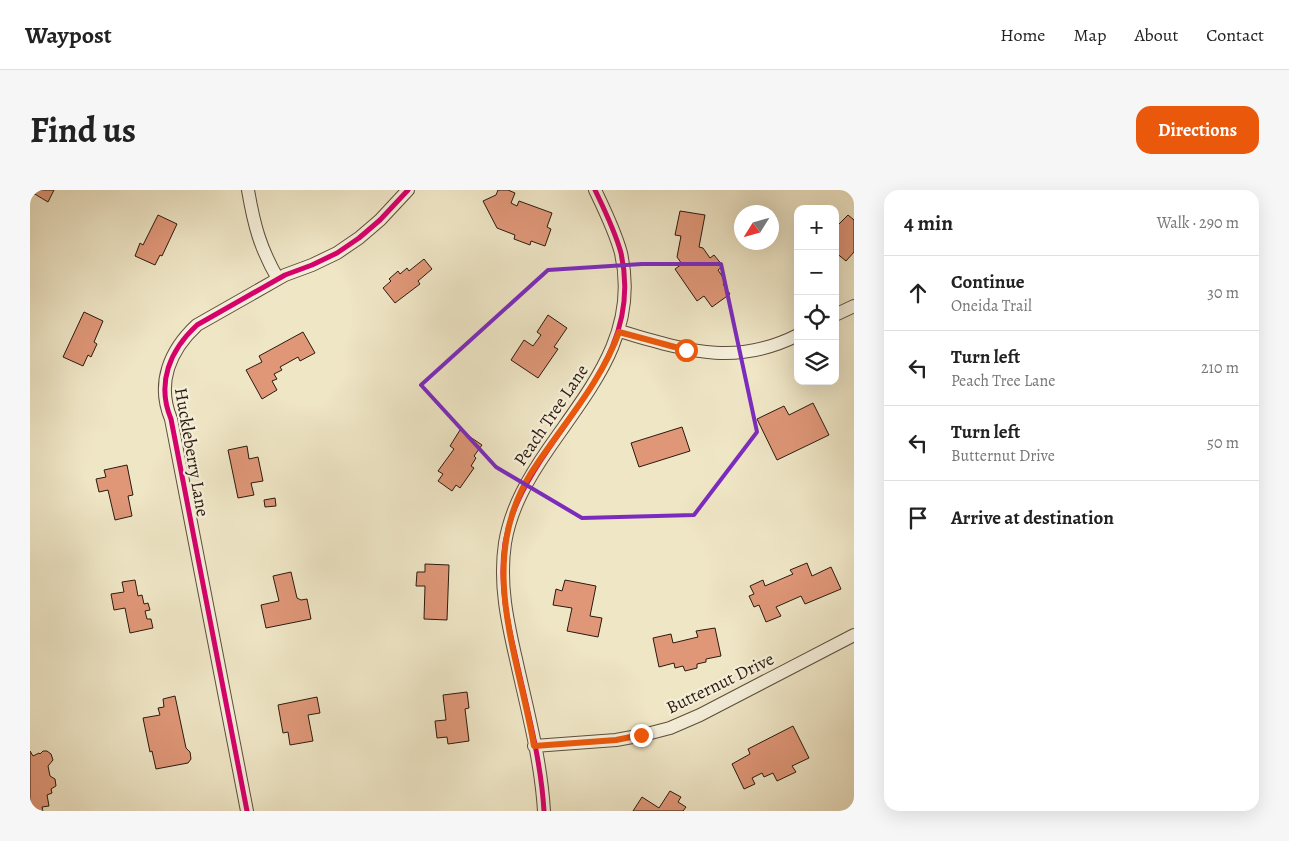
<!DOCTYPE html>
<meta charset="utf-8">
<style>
:root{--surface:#fff;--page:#f6f6f6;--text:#222;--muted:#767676;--line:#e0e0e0;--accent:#ea580c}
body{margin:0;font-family:Alegreya,serif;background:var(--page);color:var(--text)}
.controls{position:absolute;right:15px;top:15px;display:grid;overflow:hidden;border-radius:10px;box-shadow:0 5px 20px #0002}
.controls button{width:45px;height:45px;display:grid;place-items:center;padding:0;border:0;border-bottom:1px solid var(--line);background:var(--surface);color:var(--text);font:25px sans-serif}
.compass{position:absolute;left:704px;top:15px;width:45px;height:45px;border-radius:50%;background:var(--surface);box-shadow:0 5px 20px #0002;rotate:233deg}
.stop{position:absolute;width:15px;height:15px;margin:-11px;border:4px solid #ea580c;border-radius:50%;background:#fff}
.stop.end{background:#ea580c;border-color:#fff;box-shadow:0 1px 5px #0008}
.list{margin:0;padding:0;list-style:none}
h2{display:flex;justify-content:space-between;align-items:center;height:65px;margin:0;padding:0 20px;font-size:21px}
h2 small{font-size:16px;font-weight:400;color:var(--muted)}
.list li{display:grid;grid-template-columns:32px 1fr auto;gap:15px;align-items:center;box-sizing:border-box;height:75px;padding:0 20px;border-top:1px solid var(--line)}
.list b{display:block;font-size:19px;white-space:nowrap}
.list p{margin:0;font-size:16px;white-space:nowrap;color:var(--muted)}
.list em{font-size:16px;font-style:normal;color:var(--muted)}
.icon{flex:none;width:28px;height:28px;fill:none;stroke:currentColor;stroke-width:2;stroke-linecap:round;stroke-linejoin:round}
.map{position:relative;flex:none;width:824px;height:621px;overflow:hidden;border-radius:15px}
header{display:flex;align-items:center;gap:30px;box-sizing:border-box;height:70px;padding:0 25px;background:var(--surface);border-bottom:1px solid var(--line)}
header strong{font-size:24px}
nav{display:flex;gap:28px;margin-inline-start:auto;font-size:18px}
.intro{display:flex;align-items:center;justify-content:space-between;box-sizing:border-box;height:120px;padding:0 30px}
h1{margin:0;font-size:35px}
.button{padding:12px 22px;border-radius:15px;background:var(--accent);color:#fff;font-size:18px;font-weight:700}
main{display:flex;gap:30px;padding:0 30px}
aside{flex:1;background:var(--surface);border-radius:15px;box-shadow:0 5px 20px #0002}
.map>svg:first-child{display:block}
.building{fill:#df9778;stroke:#2b1a0e}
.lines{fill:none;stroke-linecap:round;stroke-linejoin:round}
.street-casing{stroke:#5c4d3c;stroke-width:14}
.street{stroke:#f5efda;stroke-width:12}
.cycleway-casing{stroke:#f5efda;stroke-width:8}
.cycleway{stroke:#d6006c;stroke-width:5}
.route{stroke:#ea580c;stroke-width:6}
.marked{fill:none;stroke:#7b2cbf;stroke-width:4;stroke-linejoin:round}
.labels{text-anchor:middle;stroke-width:4.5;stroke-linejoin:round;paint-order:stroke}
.street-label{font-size:18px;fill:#2b1a0e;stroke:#f5efda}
</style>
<header>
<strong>Waypost</strong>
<nav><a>Home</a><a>Map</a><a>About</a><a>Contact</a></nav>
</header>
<div class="intro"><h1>Find us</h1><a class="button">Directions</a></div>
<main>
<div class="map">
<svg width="824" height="621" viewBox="0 0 824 621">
<rect width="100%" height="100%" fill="#efe6c6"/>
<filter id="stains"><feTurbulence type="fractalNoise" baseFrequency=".004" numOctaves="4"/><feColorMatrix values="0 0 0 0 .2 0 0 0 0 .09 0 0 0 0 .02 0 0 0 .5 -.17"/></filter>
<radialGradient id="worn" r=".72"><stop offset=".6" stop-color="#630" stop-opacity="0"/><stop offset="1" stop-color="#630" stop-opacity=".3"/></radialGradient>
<path class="building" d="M0,0H24L18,12L3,3L0,8Z
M468,0H478L485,3L481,13L487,16L489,11L522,23L517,37L521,39L515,56L501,51L500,55L484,49L485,45L467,38L453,11L466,5Z
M650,21L675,25L669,57L673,58L680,68L684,65L693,76L688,80L696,92L693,94L700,104L682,117L674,106L667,111L645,79L652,74L647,67L651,46L645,45Z
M128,25L147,34L132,66L130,65L125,75L105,66L110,53L113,55Z
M818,25L824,30V62L816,71L805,62V46L809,42L805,38Z
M394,69L402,79L388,91L390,94L365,113L353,98L361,91L359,89L368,81L370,84L377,78L379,81Z
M54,122L73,131L64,152L67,154L61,167L58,165L53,176L33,167Z
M518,125L537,138L524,157L528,159L508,188L481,170L494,150L503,156L511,145L507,142Z
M273,142L285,163L270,171L268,167L250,177L252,180L244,184L247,189L242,191L247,200L232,209L216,180L232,172L229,166Z
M783,213L799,245L747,270L727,229L754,216L759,225Z
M652,237L660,261L609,277L601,253Z
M430,240L452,255L444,266L446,268L441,276L444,278L430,298L426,295L422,301L408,291L413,284L408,281L424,259L420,256Z
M217,256L219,269L228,267L233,291L221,293L224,305L208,308L198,260Z
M97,275L103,305L98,306L102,326L85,330L78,300L69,302L66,289L76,287L74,280Z
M245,308L246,316L235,317L234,310Z
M777,373L782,386L801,377L811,399L775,414L771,406L746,417L751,426L736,432L729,415L724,417L719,406L724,404L720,396L733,390L735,396L763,384L760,380Z
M395,374L419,375L417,430L394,429L395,396H386L387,382H395Z
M261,382L267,408L271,410L277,409L281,429L236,438L231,415L249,411L243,386Z
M105,390L108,406L112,405L114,414L118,413L120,420L115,421L117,429H121L123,438L100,443L95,418L84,420L81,404L94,402L92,392Z
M535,390L566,396L560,426L572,428L568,447L537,441L542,418L523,415L526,399L532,401Z
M685,438L691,466L676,469V472L667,474V478L655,481L653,476L645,478L644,473L629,477L623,448L641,444L643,453L668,447L666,441Z
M437,502L439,518L435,519L439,551L418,554L417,547L407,548L405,531L416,530L413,505Z
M145,506L156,558L160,562L161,569L158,573L126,579L122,561L120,562L113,528L130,525L128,518L134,517L133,509Z
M287,507L290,523L278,525L283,551L260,555L258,542L253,543L248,515Z
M763,536L779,568L762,576L766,582L747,591L743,583L734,587L732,583L722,588L725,594L714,599L702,574L720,564L718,559Z
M0,561L3,566L9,563L10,564L13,561H17L21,564L23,570L18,576L20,586L25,589L26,596L21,599L22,603L17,605L19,616L12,617L13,621H0Z
M640,601L651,607L648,612L656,617L653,621H603L612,607L629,618Z"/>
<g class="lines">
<g class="street-casing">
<path id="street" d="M218,0C224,35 230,58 248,89
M805,125L824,116
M589,141C653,159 703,178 768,145
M504,556L586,550L613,545L640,538L670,525L824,445
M217,621L141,229C126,193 140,160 167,135L255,85L282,75L307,63L329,48L350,30L378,0
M514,621C511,570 497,519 486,469C477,430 469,393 475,353C481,317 499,287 519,258C561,197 609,143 591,63C585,41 575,21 565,0"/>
</g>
<use href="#street" class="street"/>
<g class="cycleway-casing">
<path id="cycleway" d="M217,621L141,229C126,193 140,160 167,135L255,85L282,75L307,63L329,48L350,30L378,0
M514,621C511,570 497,519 486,469C477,430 469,393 475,353C481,317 499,287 519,258C561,197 609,143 591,63C585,41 575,21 565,0"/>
</g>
<use href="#cycleway" class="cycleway"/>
</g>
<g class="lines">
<path class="route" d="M611,545L586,550L504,556C488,463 446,372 501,283C531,236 570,195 589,142L656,160"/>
</g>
<path class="marked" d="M612,74H691L727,242L664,325L552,328L466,277L391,195L518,80Z"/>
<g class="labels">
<g class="street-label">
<text transform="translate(521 225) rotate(-56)" y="6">Peach Tree Lane</text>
<text transform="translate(162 262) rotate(80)" y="6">Huckleberry Lane</text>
<text transform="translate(690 493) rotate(-26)" y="6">Butternut Drive</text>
</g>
</g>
<rect width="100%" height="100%" filter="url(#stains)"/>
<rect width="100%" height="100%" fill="url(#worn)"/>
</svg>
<div class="controls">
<button>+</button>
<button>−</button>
<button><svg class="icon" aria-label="locate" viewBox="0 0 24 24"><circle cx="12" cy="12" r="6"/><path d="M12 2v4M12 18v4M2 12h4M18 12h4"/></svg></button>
<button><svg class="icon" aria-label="layers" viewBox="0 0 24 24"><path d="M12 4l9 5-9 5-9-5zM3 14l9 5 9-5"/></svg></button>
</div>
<svg class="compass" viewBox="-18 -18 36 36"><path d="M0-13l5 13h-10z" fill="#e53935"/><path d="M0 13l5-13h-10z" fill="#767676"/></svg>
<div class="stop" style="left:656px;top:160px"></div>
<div class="stop end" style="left:611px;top:545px"></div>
</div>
<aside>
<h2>4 min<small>Walk · 290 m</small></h2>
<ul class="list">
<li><svg class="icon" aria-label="ahead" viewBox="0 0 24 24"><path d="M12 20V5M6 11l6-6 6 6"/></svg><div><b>Continue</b><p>Oneida Trail</p></div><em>30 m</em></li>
<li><svg class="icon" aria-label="left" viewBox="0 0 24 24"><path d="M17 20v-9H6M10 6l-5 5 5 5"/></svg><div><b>Turn left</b><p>Peach Tree Lane</p></div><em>210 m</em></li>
<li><svg class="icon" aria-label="left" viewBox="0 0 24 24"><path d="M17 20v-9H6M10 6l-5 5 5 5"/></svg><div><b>Turn left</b><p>Butternut Drive</p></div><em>50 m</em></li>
<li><svg class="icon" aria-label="arrive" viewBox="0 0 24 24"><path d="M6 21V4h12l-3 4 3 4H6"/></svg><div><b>Arrive at destination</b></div></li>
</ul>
</aside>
</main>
